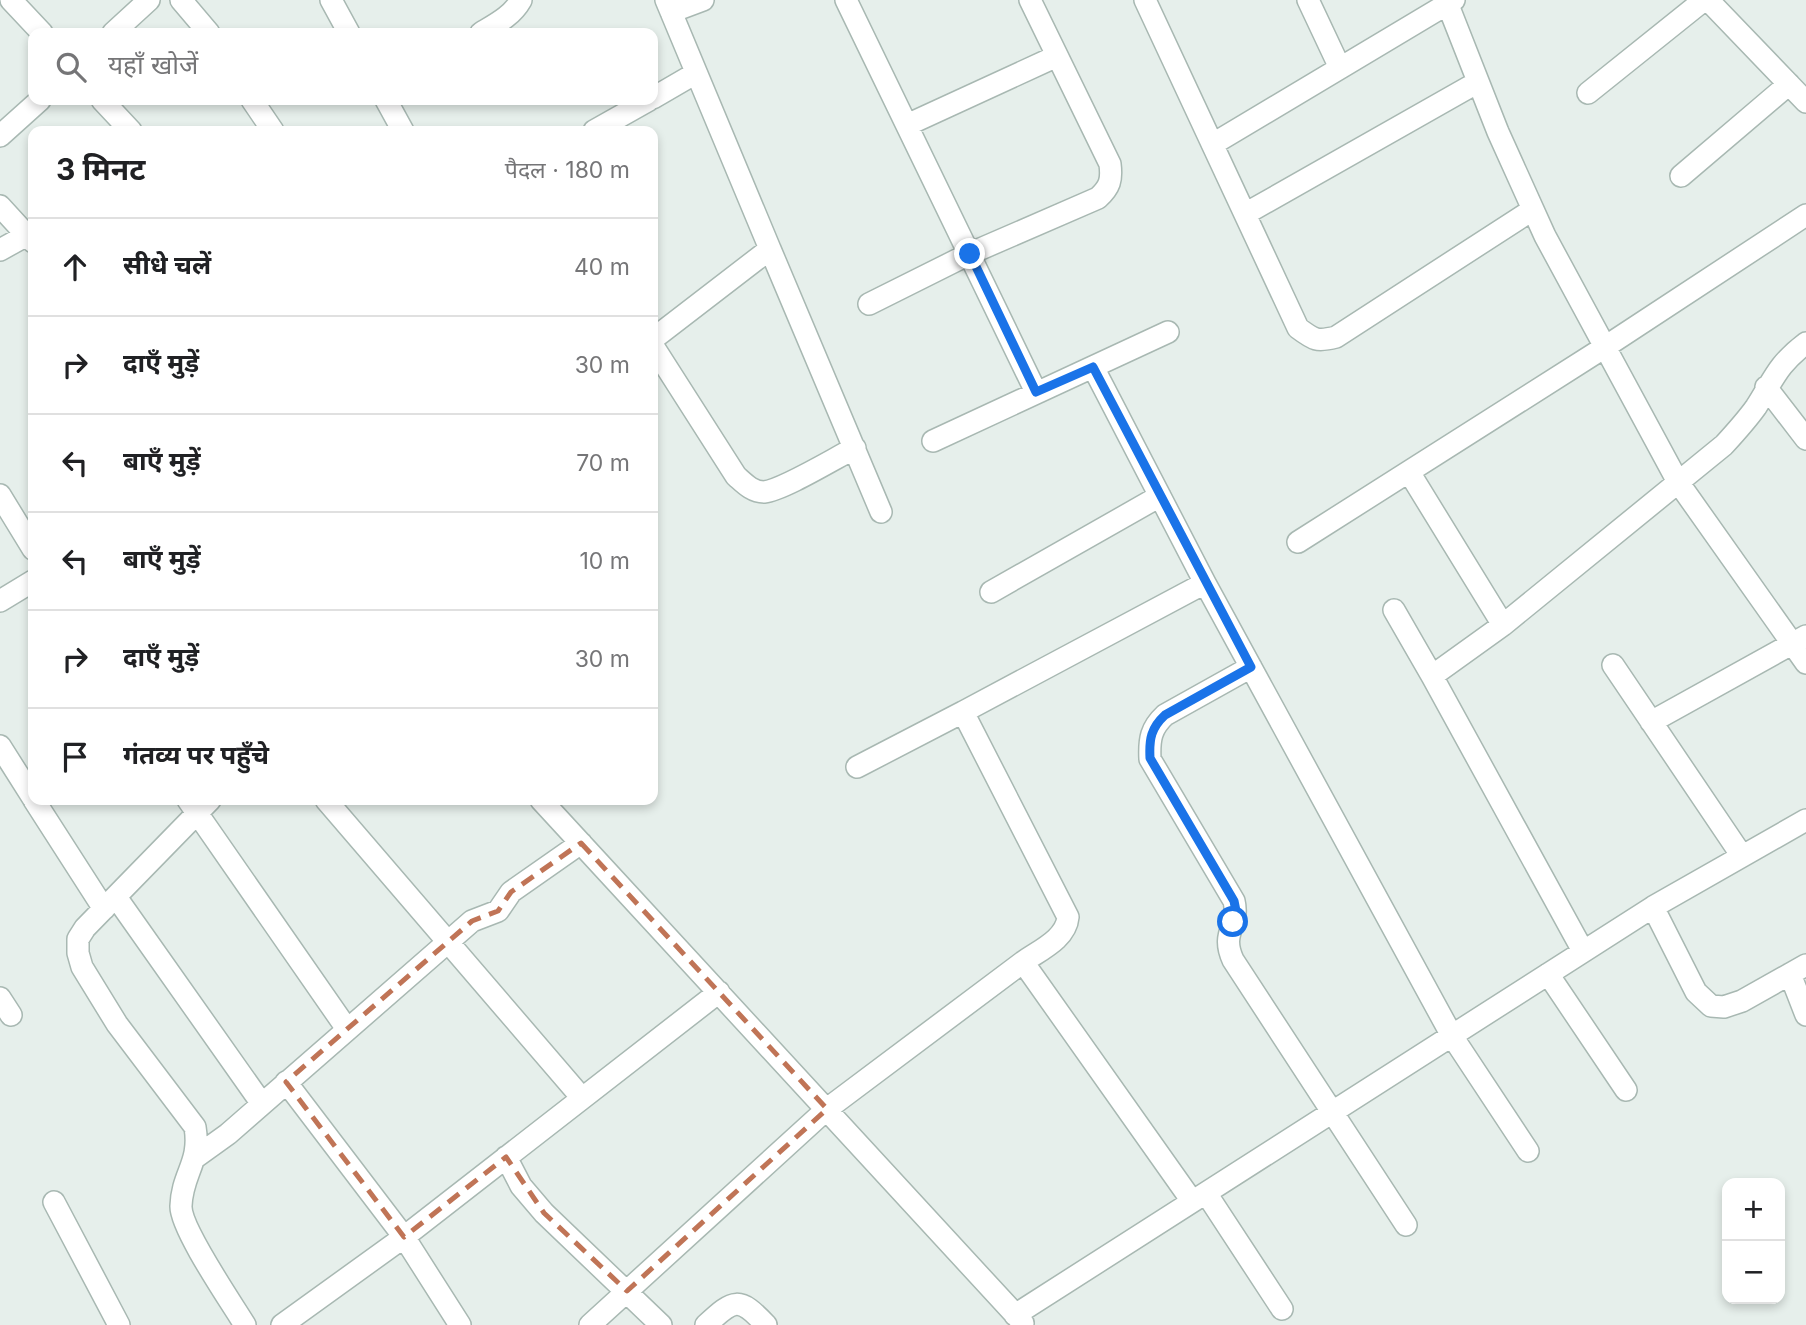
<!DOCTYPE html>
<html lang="hi">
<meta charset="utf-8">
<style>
:root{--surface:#fff;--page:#f6f6f6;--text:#202124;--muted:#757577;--line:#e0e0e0}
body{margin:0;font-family:Inter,"Noto Sans Devanagari",sans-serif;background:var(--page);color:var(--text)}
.controls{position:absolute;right:21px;bottom:21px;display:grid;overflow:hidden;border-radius:14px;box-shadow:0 4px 10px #0003}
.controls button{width:63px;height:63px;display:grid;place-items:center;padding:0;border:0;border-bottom:2px solid var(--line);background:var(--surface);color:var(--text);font:35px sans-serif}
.stop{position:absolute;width:21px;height:21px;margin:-16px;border:5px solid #1a73e8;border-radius:50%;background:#fff}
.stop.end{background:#1a73e8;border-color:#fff;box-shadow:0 2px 7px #0008}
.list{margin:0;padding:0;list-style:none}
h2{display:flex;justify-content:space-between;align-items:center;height:91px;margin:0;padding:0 28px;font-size:30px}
h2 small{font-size:23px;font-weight:400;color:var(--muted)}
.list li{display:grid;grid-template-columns:46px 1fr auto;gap:21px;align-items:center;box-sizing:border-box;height:98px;padding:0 28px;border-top:2px solid var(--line)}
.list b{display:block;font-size:26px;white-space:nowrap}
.list em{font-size:23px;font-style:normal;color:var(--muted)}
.icon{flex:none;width:38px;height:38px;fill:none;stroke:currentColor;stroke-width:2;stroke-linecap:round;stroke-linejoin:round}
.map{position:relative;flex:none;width:1806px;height:1325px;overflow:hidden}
.search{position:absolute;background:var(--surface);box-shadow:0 4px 10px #0003;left:28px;top:28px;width:630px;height:77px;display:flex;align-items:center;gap:18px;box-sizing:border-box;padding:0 24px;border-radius:14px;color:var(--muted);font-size:26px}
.panel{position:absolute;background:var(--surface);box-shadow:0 4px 10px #0003;left:28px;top:126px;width:630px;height:679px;border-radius:14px}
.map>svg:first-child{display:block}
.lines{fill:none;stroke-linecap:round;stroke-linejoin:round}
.street-casing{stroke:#a8b8b2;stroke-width:24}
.street{stroke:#fff;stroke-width:21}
.route{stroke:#1a73e8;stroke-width:9}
.marked{fill:none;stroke:#c07456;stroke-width:5;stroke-dasharray:14 9;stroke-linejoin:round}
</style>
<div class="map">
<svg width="1806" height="1325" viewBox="0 0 1806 1325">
<rect width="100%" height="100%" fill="#e6efeb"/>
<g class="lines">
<g class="street-casing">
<path id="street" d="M11,0L42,33
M181,0L209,33
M331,0L349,33
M846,0L1036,392
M1145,0L1298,328C1314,340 1317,342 1336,337L1532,210
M1308,0L1340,68
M1446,0L1498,132L1545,236L1678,482L1806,663
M1708,0L1806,102
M671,12L703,0
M113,33L149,0
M481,33C496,24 512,16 521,0
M1588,93L1704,0
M653,98L696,73
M102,100L131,131
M252,100L273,131
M386,100L403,131
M907,125L1057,56
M594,131L649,100
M0,136L40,100
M1213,144L1454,0
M1681,176L1789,84
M0,206L33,242
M1245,214L1478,82
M770,249L881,512
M0,250L27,235
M869,304L969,254L1098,198C1110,187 1112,180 1110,164L1030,0
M653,339L770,249L666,0
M653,346L736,476C744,483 752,492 764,492C783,490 835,458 855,448
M1093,367L1205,583L1452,1036L1528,1151
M1766,387L1806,439
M933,441L1168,332
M1409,472L1503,625
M0,495L33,549
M1298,542L1605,347L1806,215
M991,592L1160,496
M0,601L33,581
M1394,610L1432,676
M1613,665L1742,856
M1251,667L1165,715C1151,728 1149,739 1150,759L1234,901C1240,926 1220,932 1233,960L1406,1225
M1651,722L1806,636
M0,746L33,798
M857,767L963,712
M34,800L104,909
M188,800L347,1029
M210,800L85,928L78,939V953L82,967L117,1024L195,1127C201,1163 182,1173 181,1206C180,1228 231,1302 245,1325
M326,800L582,1098
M541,800L1023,1323
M116,897L262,1104
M1653,907L1696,992L1711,1006L1724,1007L1742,1001L1806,965
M1583,951L1432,676L1503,625L1724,445C1735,433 1746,421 1756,407C1774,379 1777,365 1806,343
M1548,974L1626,1090
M1790,974L1806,1015
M0,998L11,1015
M286,1082L404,1237L460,1325
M196,1157L228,1134L472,921L498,911L511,892L581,843
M506,1157L521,1186L544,1213L661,1325
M1206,1193L1282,1309
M1192,1201L1023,962C1040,950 1066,939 1068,917L963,712L1205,583
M54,1202L119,1325
M1015,1315L1653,907L1806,820
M282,1325L404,1237L719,992
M590,1325L827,1109L1023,962
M706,1325C734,1299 739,1296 766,1325"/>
</g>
<use href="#street" class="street"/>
</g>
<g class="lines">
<path class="route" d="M970,254L1036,392L1093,367L1251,667L1165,715C1151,728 1149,739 1150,758L1234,901L1236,911L1233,922"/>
</g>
<path class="marked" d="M581,843L827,1109L627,1291L544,1213L506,1157L404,1237L286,1082L472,921L498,911L511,892Z"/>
</svg>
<div class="controls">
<button>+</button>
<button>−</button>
</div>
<div class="stop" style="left:1233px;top:922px"></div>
<div class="stop end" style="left:970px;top:254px"></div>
<div class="search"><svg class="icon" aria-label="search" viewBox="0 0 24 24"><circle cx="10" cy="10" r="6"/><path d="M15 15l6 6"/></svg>यहाँ खोजें</div>
<section class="panel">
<h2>3 मिनट<small>पैदल · 180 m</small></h2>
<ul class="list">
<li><svg class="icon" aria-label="ahead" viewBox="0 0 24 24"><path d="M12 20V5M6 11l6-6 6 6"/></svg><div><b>सीधे चलें</b></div><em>40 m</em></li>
<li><svg class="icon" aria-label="right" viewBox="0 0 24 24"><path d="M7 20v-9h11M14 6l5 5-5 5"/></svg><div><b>दाएँ मुड़ें</b></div><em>30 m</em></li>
<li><svg class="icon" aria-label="left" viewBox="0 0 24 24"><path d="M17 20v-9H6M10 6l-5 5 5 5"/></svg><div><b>बाएँ मुड़ें</b></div><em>70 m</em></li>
<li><svg class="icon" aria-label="left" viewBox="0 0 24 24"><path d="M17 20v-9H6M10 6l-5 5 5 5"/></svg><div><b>बाएँ मुड़ें</b></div><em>10 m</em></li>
<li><svg class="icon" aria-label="right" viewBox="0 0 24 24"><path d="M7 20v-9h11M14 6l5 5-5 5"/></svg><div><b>दाएँ मुड़ें</b></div><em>30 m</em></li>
<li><svg class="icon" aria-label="arrive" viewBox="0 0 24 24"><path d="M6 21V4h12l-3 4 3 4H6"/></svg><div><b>गंतव्य पर पहुँचे</b></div></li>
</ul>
</section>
</div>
